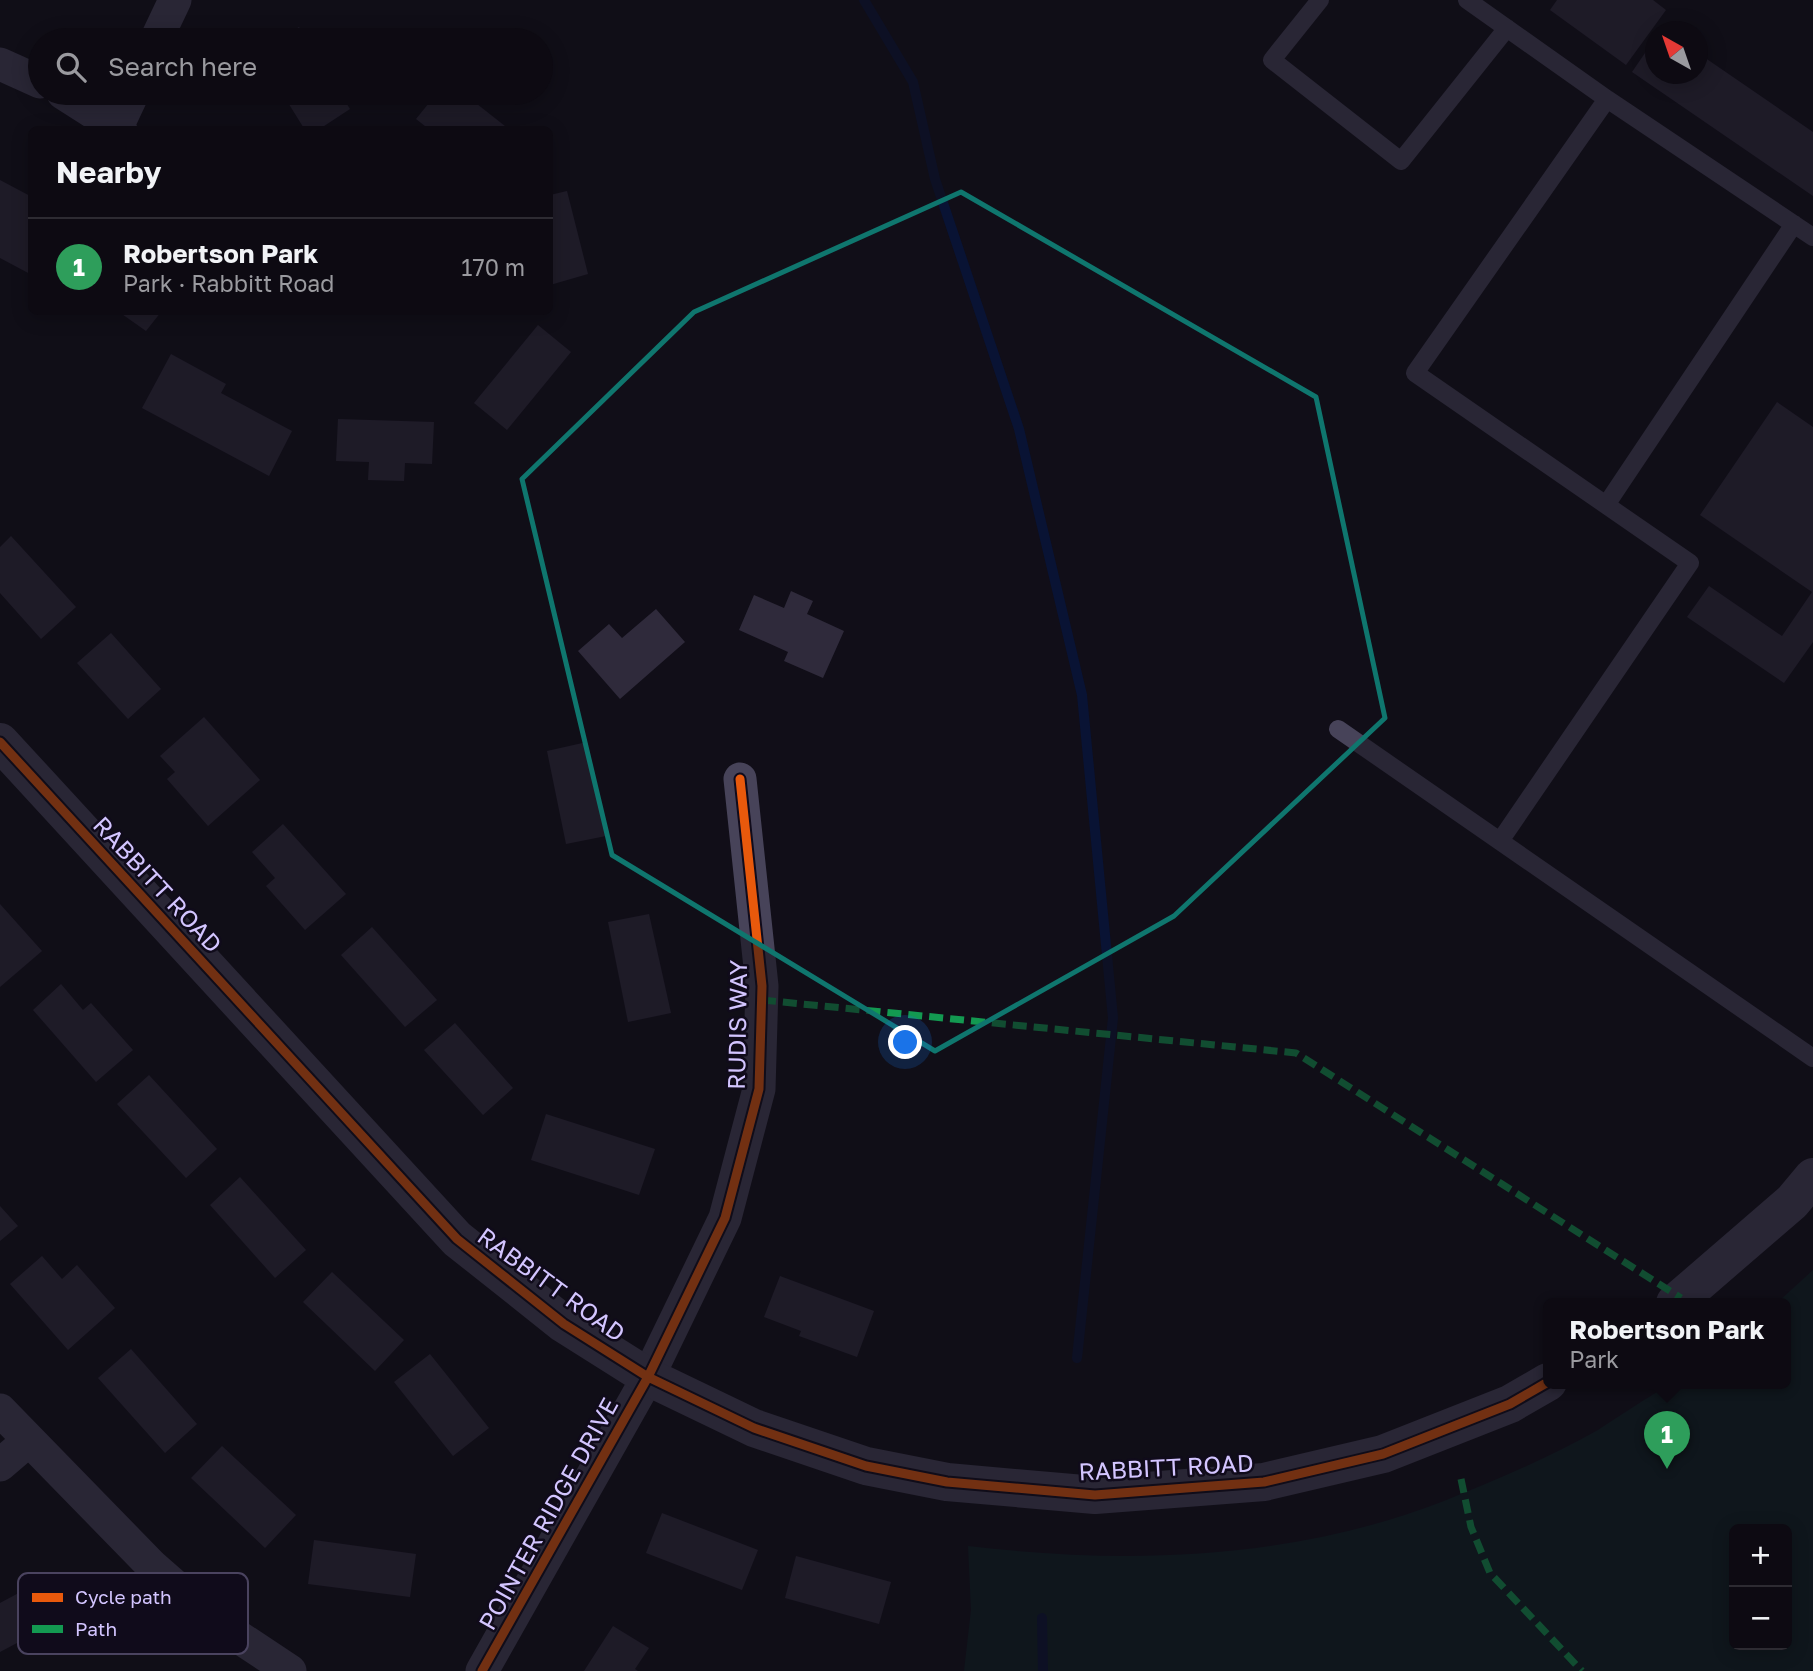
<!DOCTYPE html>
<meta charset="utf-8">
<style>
:root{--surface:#0d0a12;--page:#16131b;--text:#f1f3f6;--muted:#9a9a9f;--line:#2d2b32;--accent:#db2777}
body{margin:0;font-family:"Golos Text",sans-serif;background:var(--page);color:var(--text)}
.controls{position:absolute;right:21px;bottom:21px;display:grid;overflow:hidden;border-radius:10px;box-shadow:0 4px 18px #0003}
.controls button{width:63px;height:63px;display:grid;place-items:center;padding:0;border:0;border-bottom:2px solid var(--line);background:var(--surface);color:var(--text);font:35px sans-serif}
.compass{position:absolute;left:1645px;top:21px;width:63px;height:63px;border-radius:50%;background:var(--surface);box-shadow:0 4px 18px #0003;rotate:320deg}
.you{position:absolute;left:906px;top:1043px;width:24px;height:24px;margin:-18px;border:5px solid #fff;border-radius:50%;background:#1a73e8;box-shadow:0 0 0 10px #1a73e833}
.badge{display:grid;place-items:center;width:46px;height:46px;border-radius:50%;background:var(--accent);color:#fff;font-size:23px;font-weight:700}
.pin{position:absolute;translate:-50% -58px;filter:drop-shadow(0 2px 4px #0008)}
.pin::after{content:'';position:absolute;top:37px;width:24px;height:21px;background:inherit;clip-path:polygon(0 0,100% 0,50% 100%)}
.popup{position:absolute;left:1543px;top:1298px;width:248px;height:91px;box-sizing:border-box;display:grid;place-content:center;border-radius:10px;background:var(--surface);filter:drop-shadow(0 2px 5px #0005);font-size:23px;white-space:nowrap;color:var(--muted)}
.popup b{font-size:26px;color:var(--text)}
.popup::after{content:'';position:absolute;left:50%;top:100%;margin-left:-14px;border:14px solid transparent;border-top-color:var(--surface)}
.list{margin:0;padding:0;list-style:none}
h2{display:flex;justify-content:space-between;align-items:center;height:91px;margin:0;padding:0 28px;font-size:30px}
h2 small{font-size:23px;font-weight:400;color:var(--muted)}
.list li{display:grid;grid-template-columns:46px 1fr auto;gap:21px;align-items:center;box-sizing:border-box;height:98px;padding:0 28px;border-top:2px solid var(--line)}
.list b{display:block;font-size:26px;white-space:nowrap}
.list p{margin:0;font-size:23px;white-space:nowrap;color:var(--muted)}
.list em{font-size:23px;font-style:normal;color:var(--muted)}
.icon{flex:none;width:38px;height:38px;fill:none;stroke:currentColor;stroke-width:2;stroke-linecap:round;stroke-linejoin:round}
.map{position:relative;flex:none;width:1813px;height:1671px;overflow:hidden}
.search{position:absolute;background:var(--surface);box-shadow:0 4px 18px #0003;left:28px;top:28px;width:525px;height:77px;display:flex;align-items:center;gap:18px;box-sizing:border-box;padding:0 24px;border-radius:38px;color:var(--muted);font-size:26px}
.panel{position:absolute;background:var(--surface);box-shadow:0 4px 18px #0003;left:28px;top:126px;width:525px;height:189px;border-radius:10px}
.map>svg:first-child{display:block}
.green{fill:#0e2023;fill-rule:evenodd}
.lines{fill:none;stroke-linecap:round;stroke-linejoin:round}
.stream{stroke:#091334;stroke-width:10}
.building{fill:#2f2a3b}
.service{stroke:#474359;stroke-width:18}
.minor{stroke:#474359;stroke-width:33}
.tertiary{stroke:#474359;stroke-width:38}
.quiet{stroke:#139951;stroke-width:7;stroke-dasharray:14 7;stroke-linecap:butt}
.cycleway-casing{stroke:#100b1b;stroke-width:13}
.cycleway{stroke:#e8590c;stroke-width:9}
.marked{fill:none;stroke:#0f766e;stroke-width:5;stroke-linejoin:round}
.labels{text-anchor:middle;stroke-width:5;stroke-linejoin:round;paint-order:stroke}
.street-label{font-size:24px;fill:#d3c5ff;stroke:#100b1b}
.key{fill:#100b1b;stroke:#4a435f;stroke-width:2}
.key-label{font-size:19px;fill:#d3c5ff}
</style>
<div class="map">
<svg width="1813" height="1671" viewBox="0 0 1813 1671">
<rect width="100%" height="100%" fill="#110e18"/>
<path class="green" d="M1813,1270V1671H964L971,1610L968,1546C1128,1565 1293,1560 1444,1501C1497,1480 1548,1458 1598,1430C1611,1422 1665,1385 1675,1383C1708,1378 1751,1383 1786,1383V1303H1777ZM1734,1529H1787V1645H1734Z"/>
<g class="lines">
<path class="stream" d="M864,0L913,82L935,179L1019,429L1082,695L1113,1018L1077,1358
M1042,1618L1043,1671"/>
</g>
<path class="building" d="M1557,0H1653L1666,10L1626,65L1550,10Z
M299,27L307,40H278Z
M1656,37V74H1698V53L1813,132V196L1632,72Z
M282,93H340L350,109L318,130H305Z
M437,93H477L472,100L510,130H430L416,119Z
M0,180L32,197V275L0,258Z
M567,191L588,274L550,285V195Z
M119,312H161L146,331Z
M538,325L571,352L507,430L474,403Z
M171,354L226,384L221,393L292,431L269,476L142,408Z
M1777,402L1813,427V642L1784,683L1687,617L1709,586L1782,636L1812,592L1700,515Z
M338,419L434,422L432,464L405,463L404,481L368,480L369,462L336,461Z
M11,536L76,607L41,639L0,593V547Z
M791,591L813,601L807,614L844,631L823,678L784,661L788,652L739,630L754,595L784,608Z
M656,609L685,642L620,699L578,651L609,624L622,638Z
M111,633L161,689L128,719L77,663Z
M204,717L260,780L208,826L167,779L175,772L160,756Z
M587,742L606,836L566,844L547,751Z
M283,824L346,894L305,930L266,886L275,878L252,852Z
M0,904L42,951L0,987Z
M649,914L671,1013L628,1022L608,922Z
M372,927L437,1000L405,1027L341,955Z
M61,984L83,1010L91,1003L133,1050L96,1082L33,1010Z
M455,1023L513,1088L483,1115L424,1050Z
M149,1075L217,1149L186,1178L117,1104Z
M546,1114L655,1149L639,1195L531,1160Z
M240,1177L306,1250L275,1278L210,1205Z
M0,1206L18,1226L0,1241Z
M42,1256L62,1279L77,1265L115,1308L68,1350L10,1284Z
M332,1272L404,1340L375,1371L303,1302Z
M780,1276L874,1311L857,1357L799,1336L801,1331L764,1317Z
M131,1349L197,1424L165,1453L98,1378Z
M430,1354L489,1428L453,1456L394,1382Z
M222,1446L296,1515L265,1548L191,1478Z
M662,1513L758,1550L742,1590L646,1553Z
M314,1540L416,1554L410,1597L308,1584Z
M796,1556L891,1582L879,1624L785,1598Z
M28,1588L49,1626L0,1652V1603Z
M613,1626L649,1648L635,1669L638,1671H584Z"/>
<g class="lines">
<path class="service" d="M1320,0L1272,60L1401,161L1507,28
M1467,0L1607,99
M1606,505L1794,224
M1338,729L1813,1058
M1500,841L1690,563L1415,373L1607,99L1813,237"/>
<path class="minor" d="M156,40L175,0
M0,64L40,82
M63,93L121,130
M117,127L133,93
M0,1410L152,1566L216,1622L290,1671
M0,1465L28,1441
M482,1671L648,1377L725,1218L759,1089L762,986L740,779"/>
<path class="tertiary" d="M0,742L457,1239L564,1324L648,1377L754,1428L866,1466L947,1482L1095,1495L1264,1482L1383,1454L1510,1404L1548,1382
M1675,1303L1792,1202L1813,1177"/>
<path class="quiet" d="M762,1000L1296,1053L1681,1298
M1461,1479L1471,1527L1490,1573L1582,1671"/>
<g class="cycleway-casing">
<path id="cycleway" d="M0,742L457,1239L564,1324L648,1377L754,1428L866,1466L947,1482L1095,1495L1264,1482L1383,1454L1510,1404L1548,1382
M482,1671L648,1377L725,1218L759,1089L762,986L740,779"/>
</g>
<use href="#cycleway" class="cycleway"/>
</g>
<path d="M0 0H1813V1671H0ZM961,192L1316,397L1385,718L1174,916L935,1051L612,855L522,479L694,312Z" fill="#110e18" fill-opacity=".55" fill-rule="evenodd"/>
<path class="marked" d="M961,192L1316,397L1385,718L1174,916L935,1051L612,855L522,479L694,312Z"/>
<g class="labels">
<g class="street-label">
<text transform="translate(157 885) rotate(47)" y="8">RABBITT ROAD</text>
<text transform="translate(738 1025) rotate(-89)" y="8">RUDIS WAY</text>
<text transform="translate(551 1285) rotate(36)" y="8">RABBITT ROAD</text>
<text transform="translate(1166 1468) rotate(-3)" y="8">RABBITT ROAD</text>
<text transform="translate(549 1514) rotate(-61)" y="8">POINTER RIDGE DRIVE</text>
</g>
</g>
<rect x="18" y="1573" width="230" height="81" rx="10" class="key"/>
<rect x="32" y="1593" width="31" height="9" fill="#e8590c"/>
<rect x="32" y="1625" width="31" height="8" fill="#139951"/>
<g class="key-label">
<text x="75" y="1604">Cycle path</text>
<text x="75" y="1636">Path</text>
</g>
</svg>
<div class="controls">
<button>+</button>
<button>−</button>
</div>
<svg class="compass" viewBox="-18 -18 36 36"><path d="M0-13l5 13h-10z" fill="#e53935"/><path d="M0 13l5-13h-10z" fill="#9a9a9f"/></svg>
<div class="you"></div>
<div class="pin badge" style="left:1667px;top:1469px;background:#2e9e5b">1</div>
<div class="popup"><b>Robertson Park</b>Park</div>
<div class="search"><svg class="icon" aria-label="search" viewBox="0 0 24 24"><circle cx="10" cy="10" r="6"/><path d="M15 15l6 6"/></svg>Search here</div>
<section class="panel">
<h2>Nearby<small></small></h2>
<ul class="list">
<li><span class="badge" style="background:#2e9e5b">1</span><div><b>Robertson Park</b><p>Park · Rabbitt Road</p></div><em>170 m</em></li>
</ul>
</section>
</div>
